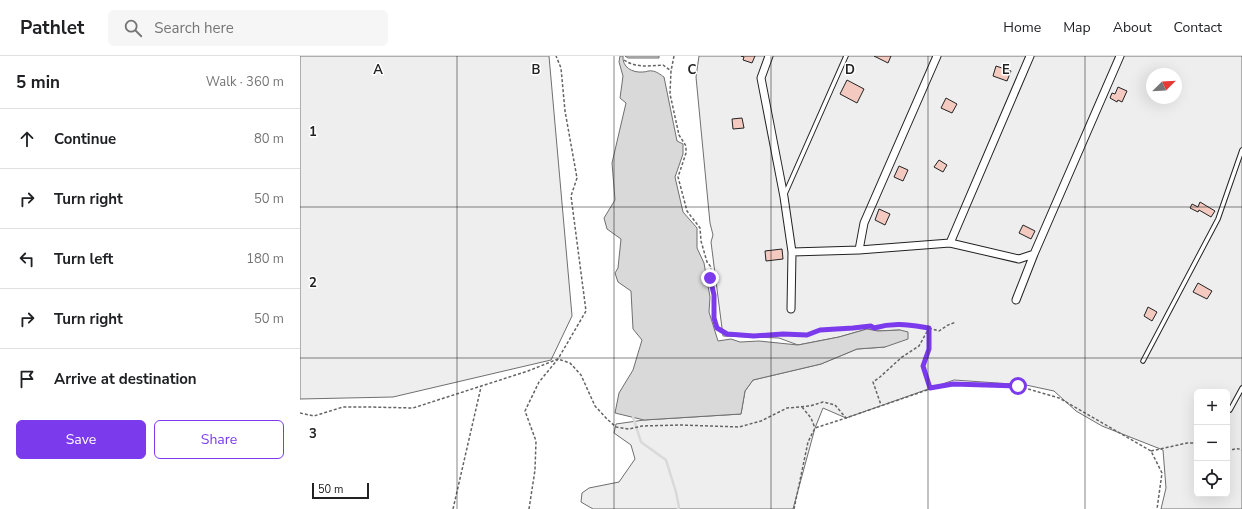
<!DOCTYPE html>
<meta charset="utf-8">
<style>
:root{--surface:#fff;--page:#f6f6f6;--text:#202124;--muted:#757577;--line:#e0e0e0;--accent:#7c3aed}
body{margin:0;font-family:"Nunito Sans",sans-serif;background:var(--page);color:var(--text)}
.controls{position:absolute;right:12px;bottom:12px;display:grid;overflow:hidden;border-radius:6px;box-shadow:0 4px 16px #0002}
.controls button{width:36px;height:36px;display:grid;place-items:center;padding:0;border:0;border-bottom:1px solid var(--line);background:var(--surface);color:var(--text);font:20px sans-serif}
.compass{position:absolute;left:846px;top:12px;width:36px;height:36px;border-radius:50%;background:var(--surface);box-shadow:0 4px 16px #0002;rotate:66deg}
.scale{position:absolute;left:12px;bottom:10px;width:57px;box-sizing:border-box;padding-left:4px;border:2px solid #222;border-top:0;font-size:11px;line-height:14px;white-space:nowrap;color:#222;-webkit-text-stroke:3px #fff;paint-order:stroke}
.stop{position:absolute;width:12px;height:12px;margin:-9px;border:3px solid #7c3aed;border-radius:50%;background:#fff}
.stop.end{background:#7c3aed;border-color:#fff;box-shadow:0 1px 4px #0008}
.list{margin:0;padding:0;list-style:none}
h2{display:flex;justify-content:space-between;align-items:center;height:52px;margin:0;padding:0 16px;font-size:17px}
h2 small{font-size:13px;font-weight:400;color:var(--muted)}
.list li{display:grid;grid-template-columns:26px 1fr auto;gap:12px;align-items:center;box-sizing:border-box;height:60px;padding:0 16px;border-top:1px solid var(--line)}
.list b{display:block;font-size:15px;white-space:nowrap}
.list em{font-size:13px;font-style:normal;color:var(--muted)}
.actions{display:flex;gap:8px;padding:12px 16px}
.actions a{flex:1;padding:9px 0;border:1px solid var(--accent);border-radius:6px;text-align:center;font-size:14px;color:var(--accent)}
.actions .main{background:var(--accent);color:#fff}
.icon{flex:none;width:22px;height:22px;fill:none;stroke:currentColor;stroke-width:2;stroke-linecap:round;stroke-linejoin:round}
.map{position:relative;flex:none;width:942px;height:453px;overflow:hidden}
header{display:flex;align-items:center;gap:24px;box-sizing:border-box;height:56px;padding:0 20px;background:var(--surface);border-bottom:1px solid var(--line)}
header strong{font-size:19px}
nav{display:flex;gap:22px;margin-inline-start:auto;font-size:14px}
.search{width:280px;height:36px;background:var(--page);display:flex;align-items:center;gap:10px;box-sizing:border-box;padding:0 14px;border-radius:6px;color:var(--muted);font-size:15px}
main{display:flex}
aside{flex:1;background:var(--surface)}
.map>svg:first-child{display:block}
.green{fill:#eee;stroke:#6f6f6f;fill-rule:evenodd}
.water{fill:#d9d9d9;stroke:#6f6f6f}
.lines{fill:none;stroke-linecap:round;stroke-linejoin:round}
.stream{stroke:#d9d9d9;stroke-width:2.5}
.building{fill:#f3c9c0;stroke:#222}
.service-casing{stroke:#222;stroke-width:5.5}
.minor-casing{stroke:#222;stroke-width:9}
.path{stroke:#646464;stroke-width:1.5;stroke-dasharray:3 2;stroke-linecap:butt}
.service{stroke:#fff;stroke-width:3.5}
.minor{stroke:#fff;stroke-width:7}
.route{stroke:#7c3aed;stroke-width:5}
.grid{fill:none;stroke:#222;stroke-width:1;stroke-opacity:0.55}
.grid-label{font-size:13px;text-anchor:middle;font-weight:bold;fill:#222;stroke:#fff;stroke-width:3;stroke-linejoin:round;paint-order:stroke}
</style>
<header>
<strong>Pathlet</strong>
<div class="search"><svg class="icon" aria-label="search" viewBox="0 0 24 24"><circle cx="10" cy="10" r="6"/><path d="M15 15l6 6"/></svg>Search here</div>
<nav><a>Home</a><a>Map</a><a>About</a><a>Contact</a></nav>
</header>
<main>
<aside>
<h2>5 min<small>Walk · 360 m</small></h2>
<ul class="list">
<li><svg class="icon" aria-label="ahead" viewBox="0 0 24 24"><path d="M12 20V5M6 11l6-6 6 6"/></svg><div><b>Continue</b></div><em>80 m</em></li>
<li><svg class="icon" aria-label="right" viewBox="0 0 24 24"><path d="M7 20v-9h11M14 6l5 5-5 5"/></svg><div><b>Turn right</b></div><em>50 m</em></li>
<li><svg class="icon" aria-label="left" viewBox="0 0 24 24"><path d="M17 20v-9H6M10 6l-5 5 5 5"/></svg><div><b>Turn left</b></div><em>180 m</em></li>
<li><svg class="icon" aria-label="right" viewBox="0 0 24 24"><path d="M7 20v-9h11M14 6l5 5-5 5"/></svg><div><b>Turn right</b></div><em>50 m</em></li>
<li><svg class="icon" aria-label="arrive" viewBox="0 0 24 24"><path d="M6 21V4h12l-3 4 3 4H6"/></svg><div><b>Arrive at destination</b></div></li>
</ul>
<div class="actions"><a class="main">Save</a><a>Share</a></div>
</aside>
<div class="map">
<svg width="942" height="453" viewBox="0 0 942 453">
<rect width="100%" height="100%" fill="#fff"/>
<path class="green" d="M0,0H249L272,260L251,304L93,341L0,343Z
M399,0H942V453H861L866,432L863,394L802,370L776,355L754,335L726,329L654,324L546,362L523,352L515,372L493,453H293L281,446L282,437L289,432L319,426L335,403L331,389L314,377L316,368L344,364L441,358L445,335L453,324L521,308L557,293L585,291L600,274L578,275L567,273L539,281L498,289L479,282L423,280L411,186L413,179L410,167L396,21ZM852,18H876V42H852ZM897,336H927V438H897Z"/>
<path class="water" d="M320,0H323C322,11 332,17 343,16C346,16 350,14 352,15C356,15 361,19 364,21L377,85L383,88V98L375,121L383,156L397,172V192L404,207L410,241L409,256L418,285L431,283L440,286L459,285L498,289L539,281L567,273L578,275L600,274L608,276V283L585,291L557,293L521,308L453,324L445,335L441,358L344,364L315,357L319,337L333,314L342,284L333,273L331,235L318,226L315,217L318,212L321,183L307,173L304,162L315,144L312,107L326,47L320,42L323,20L319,6Z
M325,0H359V2H328Z"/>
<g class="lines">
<path class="stream" d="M333,361L341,386L366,404L376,436L379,451L378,453"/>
</g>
<path class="building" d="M441,0H455L452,7L443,4L444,1Z
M574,0H591L588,7Z
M696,10L711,15L707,25L693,20Z
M547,24L564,33L557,47L540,38Z
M818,31L827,35L822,46L818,44L817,46L810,42L812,37L815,38Z
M646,42L657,48L652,57L641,52Z
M442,62L444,72L433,73L432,63Z
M639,104L647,109L643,116L634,111Z
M599,110L608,114L603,125L594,121Z
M900,146L915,155L911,161L899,154L898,156L890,152L892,148L898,151Z
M579,153L590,158L585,169L575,164Z
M723,169L735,175L731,183L719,177Z
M482,193L483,203L466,205L465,195Z
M898,227L912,235L907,243L893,236Z
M848,251L857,256L852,265L844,260Z"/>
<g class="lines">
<g class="service-casing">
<path id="service" d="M485,138L546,0
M843,305L918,163L942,94
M930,354L942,332"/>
</g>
<g class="minor-casing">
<path id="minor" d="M469,0L461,22L484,141L492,196L559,194L650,187L719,203L734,198L820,0
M650,187L730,0
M559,194L564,167L637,0
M716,244L734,198
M491,253L492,196"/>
</g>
<path class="path" d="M374,0L371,15L370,38L379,79L386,90V97L378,121L387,155L400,172L401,185L407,206L411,211L410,222L414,239L415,262L417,272L427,278L454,280L483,278L507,279L520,274L553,272L571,270L574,272C595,266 609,269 629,272L619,290L602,301L580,321L573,326L581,349
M324,4C336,12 349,10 363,9L371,15
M629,272L639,275L648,269L656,266
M629,274V293L623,310L630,332
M502,351L511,362L515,372
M0,357L14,360L43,351H69L113,352L228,315L258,303L270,307L281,319L295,350L307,363L316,371L329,373L342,370L381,369L439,371L461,365L487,352L510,350L523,346L535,349L546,362L630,333L653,328L718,330L759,342L851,395L862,417L857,453
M927,393C933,395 936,391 942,394
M851,395L887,387H897
M153,453L181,331
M229,453L235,414L236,385L225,355L239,326L258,303L286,255L271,140L277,122L265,55L261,12L256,0
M494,453L508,386L515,372L546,362"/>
<use href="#service" class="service"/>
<use href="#minor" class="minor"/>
</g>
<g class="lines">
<path class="route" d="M410,222L414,239V262L417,272L427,278L454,280L483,278L507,279L520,274L553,272L571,270L574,272C595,266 609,269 629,272V293L623,310L630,332L653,328L718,330"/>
</g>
<path class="grid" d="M157,0V453M314,0V453M471,0V453M628,0V453M785,0V453M0,151H942M0,302H942"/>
<g class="grid-label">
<text x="78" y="18">A</text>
<text x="236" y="18">B</text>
<text x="392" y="18">C</text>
<text x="550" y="18">D</text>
<text x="706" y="18">E</text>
<text x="13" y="80">1</text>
<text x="13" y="231">2</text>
<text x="13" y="382">3</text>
</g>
</svg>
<div class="controls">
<button>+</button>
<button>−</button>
<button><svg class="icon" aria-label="locate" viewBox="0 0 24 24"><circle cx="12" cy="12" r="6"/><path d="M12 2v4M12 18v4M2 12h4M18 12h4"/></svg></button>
</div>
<svg class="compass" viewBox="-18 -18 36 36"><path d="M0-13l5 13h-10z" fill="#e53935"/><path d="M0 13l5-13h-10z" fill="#757577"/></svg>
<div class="scale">50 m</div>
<div class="stop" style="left:718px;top:330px"></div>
<div class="stop end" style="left:410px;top:222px"></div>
</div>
</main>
